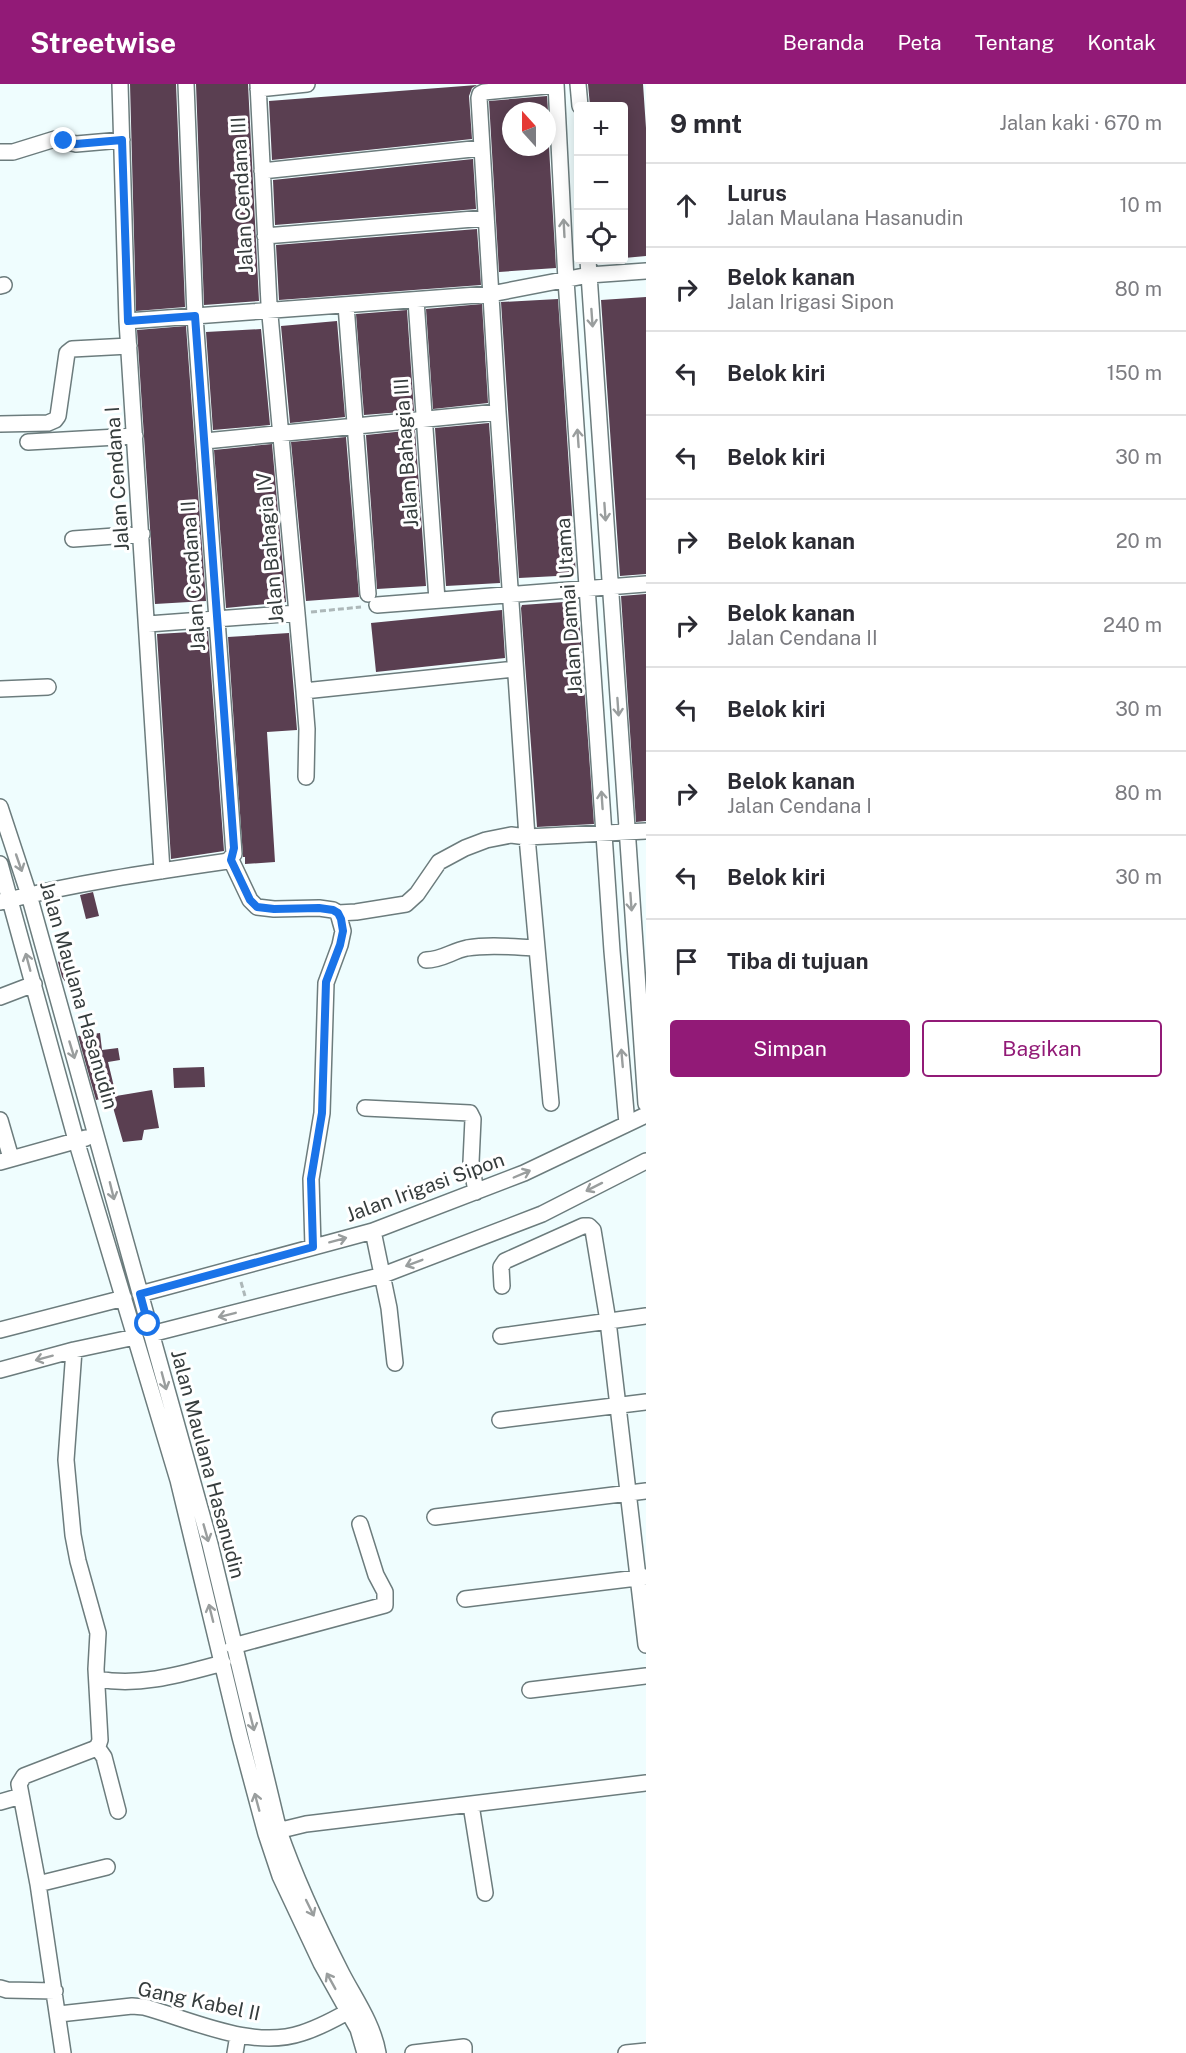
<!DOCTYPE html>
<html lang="id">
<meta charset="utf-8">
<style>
:root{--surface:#fff;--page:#f7f7f7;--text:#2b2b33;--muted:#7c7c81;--line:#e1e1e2;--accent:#921a77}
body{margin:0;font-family:"Public Sans",sans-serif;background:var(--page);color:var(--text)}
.controls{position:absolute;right:18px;top:18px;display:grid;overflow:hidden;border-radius:6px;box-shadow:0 3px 15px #0003}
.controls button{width:54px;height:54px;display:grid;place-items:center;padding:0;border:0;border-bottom:2px solid var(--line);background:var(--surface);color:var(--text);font:30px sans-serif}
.compass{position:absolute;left:502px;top:18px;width:54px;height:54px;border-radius:50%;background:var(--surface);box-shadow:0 3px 15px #0003;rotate:339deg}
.stop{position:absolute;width:18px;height:18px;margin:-14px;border:4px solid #1a73e8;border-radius:50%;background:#fff}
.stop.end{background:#1a73e8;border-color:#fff;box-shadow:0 2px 6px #0008}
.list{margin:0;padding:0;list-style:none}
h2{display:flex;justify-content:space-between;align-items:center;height:78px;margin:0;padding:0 24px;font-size:26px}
h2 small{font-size:20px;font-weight:400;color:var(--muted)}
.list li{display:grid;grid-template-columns:39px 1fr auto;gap:18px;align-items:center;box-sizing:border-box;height:84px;padding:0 24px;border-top:2px solid var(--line)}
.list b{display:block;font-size:22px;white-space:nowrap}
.list p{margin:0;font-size:20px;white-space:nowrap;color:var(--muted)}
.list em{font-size:20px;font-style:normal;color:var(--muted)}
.actions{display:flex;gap:12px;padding:18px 24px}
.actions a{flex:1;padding:14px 0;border:2px solid var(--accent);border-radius:6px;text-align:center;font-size:21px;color:var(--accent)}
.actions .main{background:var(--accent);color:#fff}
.icon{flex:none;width:33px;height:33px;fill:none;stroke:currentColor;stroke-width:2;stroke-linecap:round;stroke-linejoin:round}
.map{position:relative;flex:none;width:646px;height:1969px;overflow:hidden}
header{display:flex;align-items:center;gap:36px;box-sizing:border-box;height:84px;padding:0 30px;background:var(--accent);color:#fff}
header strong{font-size:28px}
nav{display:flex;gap:33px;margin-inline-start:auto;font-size:21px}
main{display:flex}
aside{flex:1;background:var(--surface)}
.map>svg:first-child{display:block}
.building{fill:#5a3f51}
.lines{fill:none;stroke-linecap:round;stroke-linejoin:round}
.minor-casing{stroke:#6c7c7d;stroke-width:18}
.path{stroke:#adb8b9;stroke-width:3;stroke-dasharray:6 3;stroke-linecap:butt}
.minor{stroke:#fff;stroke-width:15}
.oneway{stroke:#9a9e9e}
.route{stroke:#1a73e8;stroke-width:8}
.labels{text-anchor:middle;stroke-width:6;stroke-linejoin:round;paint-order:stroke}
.street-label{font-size:20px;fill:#363d3d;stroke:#fff}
</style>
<header>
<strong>Streetwise</strong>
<nav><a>Beranda</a><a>Peta</a><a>Tentang</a><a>Kontak</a></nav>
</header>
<main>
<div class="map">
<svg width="646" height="1969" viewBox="0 0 646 1969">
<rect width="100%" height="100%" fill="#effdfe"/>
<path class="building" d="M130,0H176L185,223L136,227Z
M196,0H248L259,217L204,221Z
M588,0H643L646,44V172L624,174V22H590Z
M477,1L472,4L469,12L472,55L272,76L269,17Z
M547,12L548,27H511V63H549L556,184L499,188L489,17Z
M473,75L476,125L275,141L273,96Z
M477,145L481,201L279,216L276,161Z
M646,213V490L620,492L601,216Z
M558,215L576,491L519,494L501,218Z
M482,220L488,319L433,325L426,225Z
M407,226L414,327L364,331L356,230Z
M337,237L345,333L290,339L281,242Z
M186,242L206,517L155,520L137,246Z
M261,245L270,341L213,346L206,248Z
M489,339L500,499L446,502L435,344Z
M415,346L426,502L377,505L366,351Z
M346,353L359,513L306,517L291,358Z
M272,360L286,518L226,524L214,366Z
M646,510V737L636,738L621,512Z
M578,517L594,740L537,743L521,524L522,521Z
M502,526L505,574L376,588L371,539Z
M208,547L224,767L171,775L157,550Z
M289,549L297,646L267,648L275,778L245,780V773H243L228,553Z
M93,808L99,832L86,835L80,811Z
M65,872L79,888L66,899L62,893L58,878Z
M100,949L102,966L118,964L120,976L108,978L116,1011L96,1016L78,952Z
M204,983L205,1003L174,1004L173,984Z
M152,1006L159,1044L144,1046L142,1056L123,1058L110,1013Z"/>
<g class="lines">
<g class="minor-casing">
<path id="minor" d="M120,0L127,237L162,787
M258,0L269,220L304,607L307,645L306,693
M556,0L566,196L612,867L627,1040
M578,0L580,22
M258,5L307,0
M0,68H13L55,55L76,60L122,56
M262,87L482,64
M265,152L486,134
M588,176L646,1020
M0,202L4,201
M416,216L437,516
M346,221L368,510
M127,237L491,210L589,191L646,187
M0,340L48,339L55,336L58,332L67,269L72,265L129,262
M205,357L498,328
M28,358L135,352
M73,455L142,450
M377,521L646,500
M148,540L297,529
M0,605L48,603
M304,607L515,585
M0,723L29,811L210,1460L279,1747C296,1796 318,1843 342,1890C355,1915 373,1940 378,1969
M231,776L250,816L257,823L274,825L319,824L333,826L338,829L356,828L406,820L417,810L439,778L465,764L486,756L511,751L527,753L646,747
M0,780L76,1056L178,1396L240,1653L266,1750L280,1792L321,1879L358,1945L365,1969
M0,818C75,799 152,788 228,777L234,770L195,232L186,0
M426,876C442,876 452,867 467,864C490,860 514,863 537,864
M0,913L34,900
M551,1019L527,753L498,328L479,14L480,10L484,8L556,1
M365,1024L470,1029L473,1035L471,1078L476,1108
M0,1036L11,1074
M0,1078L86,1054
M373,1147L389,1224L395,1279
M313,1163L311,1095L322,1029L326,899L340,861L343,847L338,829
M502,1202L501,1183L505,1177L583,1142H589L593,1146L608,1237L646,1561
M140,1210L373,1147L524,1089L646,1031
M0,1246L124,1214
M151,1250L383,1191L542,1130L646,1077
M501,1252L646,1232
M0,1286L74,1266L135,1253
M500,1336L646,1318
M435,1433L646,1407
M465,1515L646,1493
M233,1562L385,1521V1508L376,1491L360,1440
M98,1595C140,1603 182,1590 223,1579
M530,1606L646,1592
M97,1663L104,1673L118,1727
M0,1718L21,1712
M471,1721L485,1809
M269,1749L306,1740L646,1699
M38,1800L107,1783
M0,1904L7,1906L55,1907
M59,1930L132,1922L144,1923C192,1936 252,1966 302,1949C321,1943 339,1933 356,1923
M63,1969L38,1800L19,1700L24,1692L94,1665L98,1662L100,1656L96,1585L98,1549L78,1477L73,1451L66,1376L74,1266
M235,1969L238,1951
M413,1969L464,1963V1969
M626,1969L646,1967"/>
</g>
<path class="path" d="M311,528L361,523
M241,1198L245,1212"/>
<use href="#minor" class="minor"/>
</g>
<defs><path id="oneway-shaft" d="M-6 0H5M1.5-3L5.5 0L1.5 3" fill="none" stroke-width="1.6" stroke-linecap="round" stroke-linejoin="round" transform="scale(1.5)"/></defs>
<g class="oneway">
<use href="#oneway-shaft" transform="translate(564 144) rotate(-93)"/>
<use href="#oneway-shaft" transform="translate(592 234) rotate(86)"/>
<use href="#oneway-shaft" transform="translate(578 354) rotate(-94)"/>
<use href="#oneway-shaft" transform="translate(605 428) rotate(86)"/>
<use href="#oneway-shaft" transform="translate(618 623) rotate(86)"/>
<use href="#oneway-shaft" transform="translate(602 716) rotate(-94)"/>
<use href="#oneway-shaft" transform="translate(19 779) rotate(71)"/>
<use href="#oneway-shaft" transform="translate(631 818) rotate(86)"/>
<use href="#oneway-shaft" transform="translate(28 878) rotate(-105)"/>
<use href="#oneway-shaft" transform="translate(72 966) rotate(73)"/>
<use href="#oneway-shaft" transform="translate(622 974) rotate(-95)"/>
<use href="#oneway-shaft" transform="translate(522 1090) rotate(-23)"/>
<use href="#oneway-shaft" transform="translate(594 1103) rotate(153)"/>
<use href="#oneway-shaft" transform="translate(112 1107) rotate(76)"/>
<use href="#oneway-shaft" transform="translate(338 1156) rotate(-15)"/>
<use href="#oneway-shaft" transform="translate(414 1179) rotate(159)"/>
<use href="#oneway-shaft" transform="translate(227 1231) rotate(166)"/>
<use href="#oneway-shaft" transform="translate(44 1274) rotate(165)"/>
<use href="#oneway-shaft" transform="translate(164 1297) rotate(75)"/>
<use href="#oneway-shaft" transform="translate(206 1449) rotate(74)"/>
<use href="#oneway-shaft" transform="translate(211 1529) rotate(-104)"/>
<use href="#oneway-shaft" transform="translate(252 1638) rotate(76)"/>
<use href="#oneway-shaft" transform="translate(257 1718) rotate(-105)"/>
<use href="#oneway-shaft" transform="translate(310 1824) rotate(64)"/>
<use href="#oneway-shaft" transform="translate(331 1897) rotate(-119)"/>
</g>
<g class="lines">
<path class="route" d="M64,57L76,60L122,56L128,237L195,232L234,764L231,776L250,816L257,823L274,825L319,824L333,826L338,829L341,835L343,847L340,861L326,898L322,1029L311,1095L313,1163L140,1210L148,1240"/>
</g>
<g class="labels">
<g class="street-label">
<text transform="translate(242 111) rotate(-93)" y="7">Jalan Cendana III</text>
<text transform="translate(406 369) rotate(-94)" y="7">Jalan Bahagia III</text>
<text transform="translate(117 395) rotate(-94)" y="7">Jalan Cendana I</text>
<text transform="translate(270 464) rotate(-95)" y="7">Jalan Bahagia IV</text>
<text transform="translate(193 492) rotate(-94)" y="7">Jalan Cendana II</text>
<text transform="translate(569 522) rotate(-94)" y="7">Jalan Damai Utama</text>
<text transform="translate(79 911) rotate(74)" y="7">Jalan Maulana Hasanudin</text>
<text transform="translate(425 1103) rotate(-20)" y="7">Jalan Irigasi Sipon</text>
<text transform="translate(208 1380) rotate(75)" y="7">Jalan Maulana Hasanudin</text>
<text transform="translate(199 1917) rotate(12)" y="7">Gang Kabel II</text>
</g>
</g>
</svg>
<div class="controls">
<button>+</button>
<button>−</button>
<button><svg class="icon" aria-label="locate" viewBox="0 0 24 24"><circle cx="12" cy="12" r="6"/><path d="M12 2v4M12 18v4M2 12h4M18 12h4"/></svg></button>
</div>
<svg class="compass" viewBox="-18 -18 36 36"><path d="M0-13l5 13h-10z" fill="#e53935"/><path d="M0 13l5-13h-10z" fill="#7c7c81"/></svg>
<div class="stop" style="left:148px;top:1240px"></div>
<div class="stop end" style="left:64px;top:57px"></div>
</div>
<aside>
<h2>9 mnt<small>Jalan kaki · 670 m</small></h2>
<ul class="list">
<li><svg class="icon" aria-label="ahead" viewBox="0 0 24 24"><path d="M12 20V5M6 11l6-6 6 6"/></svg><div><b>Lurus</b><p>Jalan Maulana Hasanudin</p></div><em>10 m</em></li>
<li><svg class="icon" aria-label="right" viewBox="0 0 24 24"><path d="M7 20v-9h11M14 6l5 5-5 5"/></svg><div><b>Belok kanan</b><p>Jalan Irigasi Sipon</p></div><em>80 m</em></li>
<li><svg class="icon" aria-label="left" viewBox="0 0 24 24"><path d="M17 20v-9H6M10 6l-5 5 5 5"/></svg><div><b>Belok kiri</b></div><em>150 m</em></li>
<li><svg class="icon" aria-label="left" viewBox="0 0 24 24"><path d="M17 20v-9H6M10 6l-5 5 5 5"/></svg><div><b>Belok kiri</b></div><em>30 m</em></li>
<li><svg class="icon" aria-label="right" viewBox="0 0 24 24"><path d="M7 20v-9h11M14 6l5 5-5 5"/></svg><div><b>Belok kanan</b></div><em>20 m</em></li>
<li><svg class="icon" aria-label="right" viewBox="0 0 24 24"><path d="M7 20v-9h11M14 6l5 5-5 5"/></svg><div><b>Belok kanan</b><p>Jalan Cendana II</p></div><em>240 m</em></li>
<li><svg class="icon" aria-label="left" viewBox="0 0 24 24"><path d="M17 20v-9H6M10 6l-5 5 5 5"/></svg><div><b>Belok kiri</b></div><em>30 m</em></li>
<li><svg class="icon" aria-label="right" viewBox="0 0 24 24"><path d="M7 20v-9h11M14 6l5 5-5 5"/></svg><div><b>Belok kanan</b><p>Jalan Cendana I</p></div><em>80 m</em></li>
<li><svg class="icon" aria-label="left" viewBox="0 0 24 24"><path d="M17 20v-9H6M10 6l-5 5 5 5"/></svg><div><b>Belok kiri</b></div><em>30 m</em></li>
<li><svg class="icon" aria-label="arrive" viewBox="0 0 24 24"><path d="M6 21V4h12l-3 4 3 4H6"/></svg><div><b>Tiba di tujuan</b></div></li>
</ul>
<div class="actions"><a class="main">Simpan</a><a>Bagikan</a></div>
</aside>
</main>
